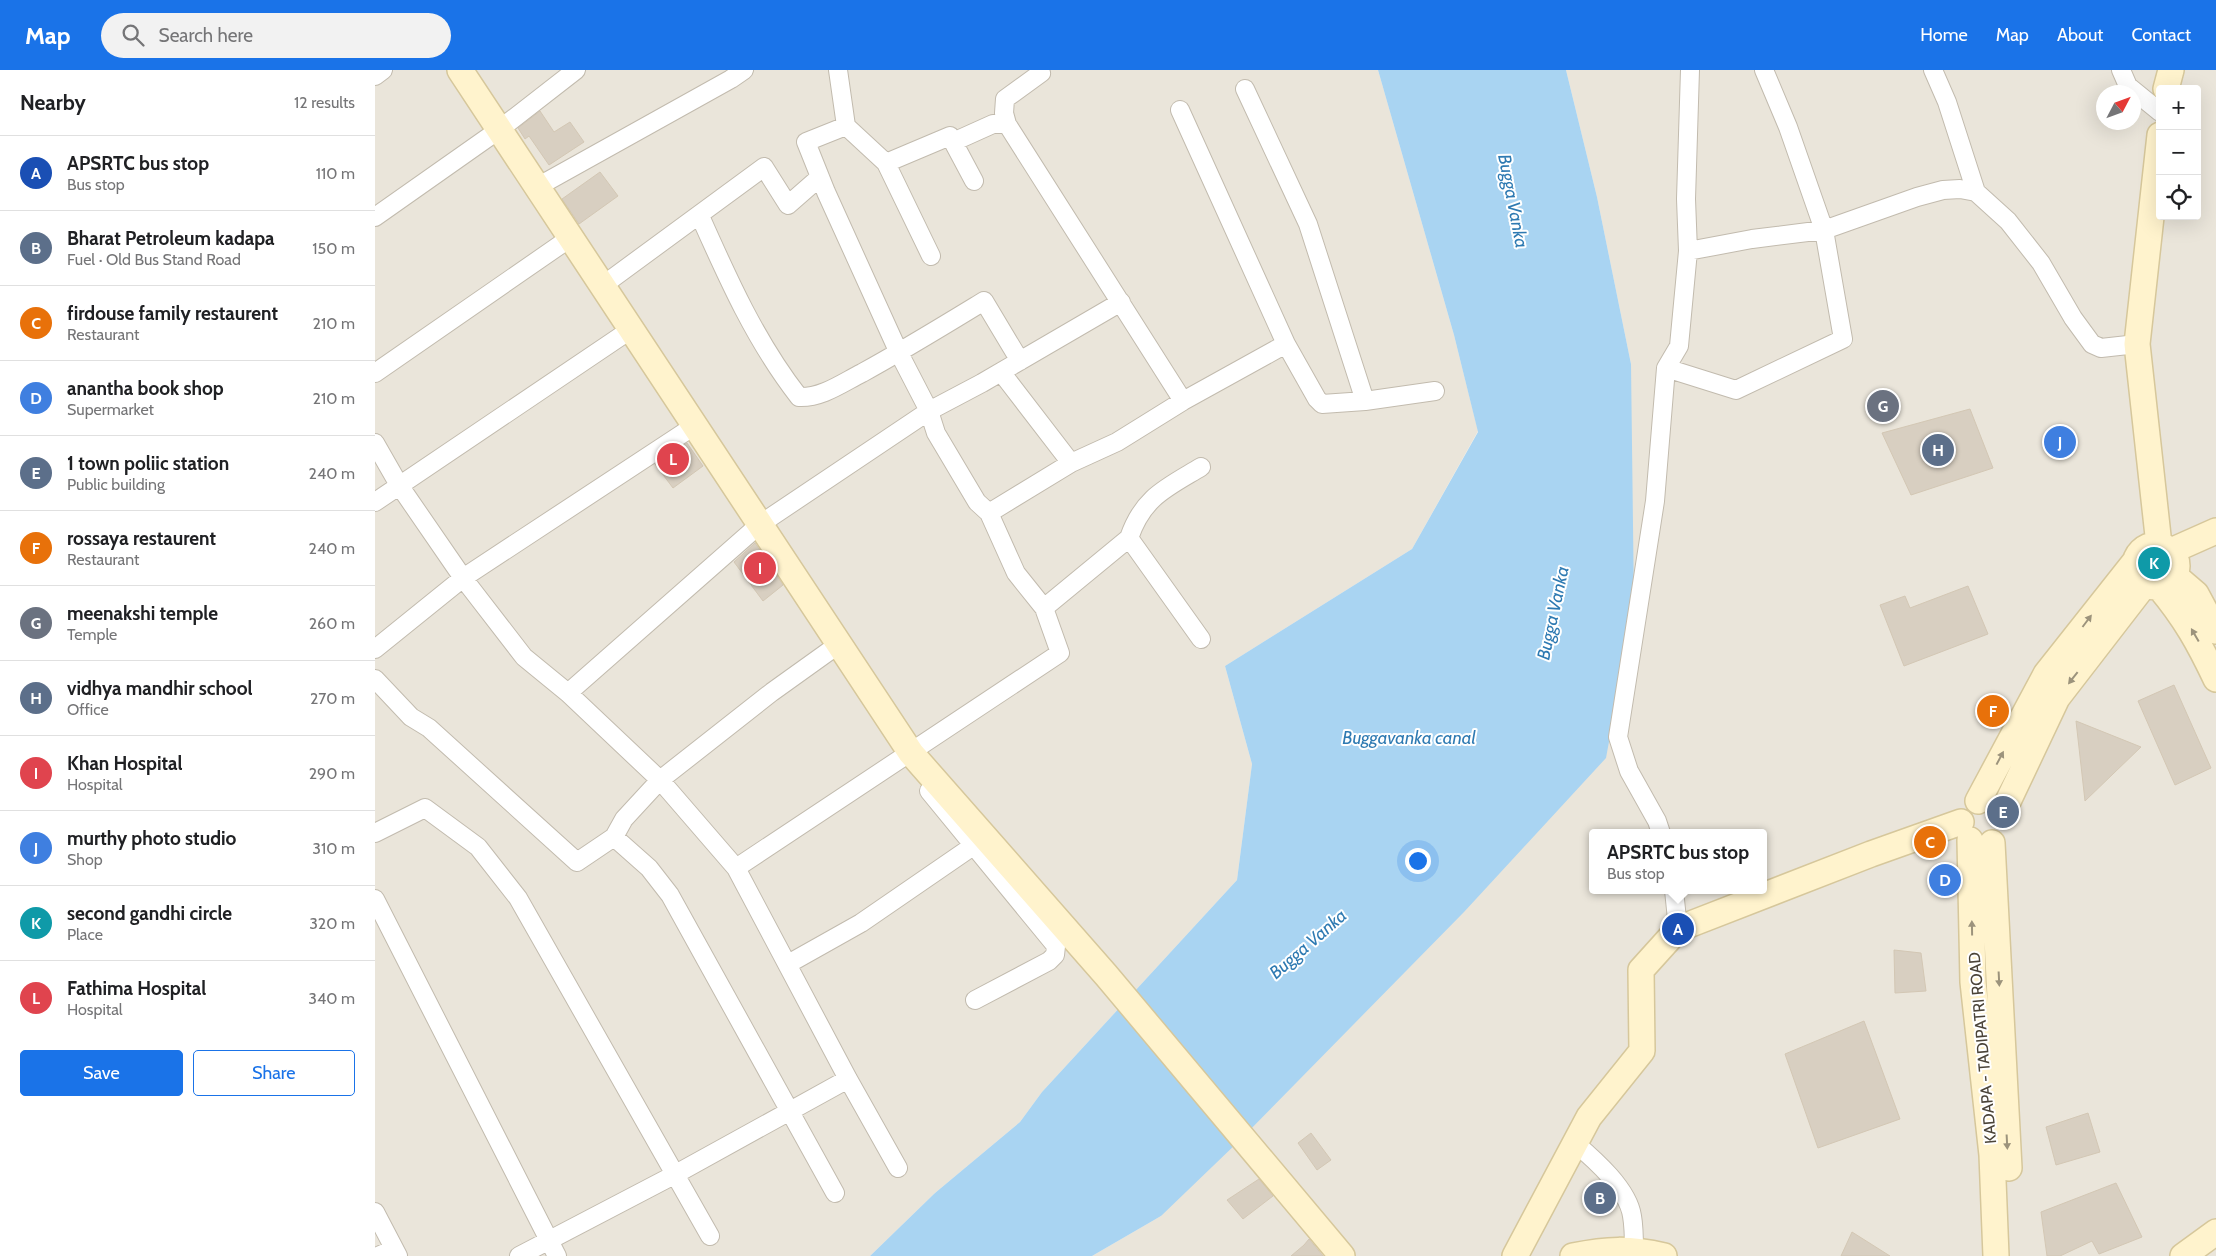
<!DOCTYPE html>
<meta charset="utf-8">
<style>
:root{--surface:#fff;--page:#f2f2f2;--text:#202124;--muted:#757577;--line:#e0e0e0;--accent:#1a73e8}
body{margin:0;font-family:Cabin,sans-serif;background:var(--page);color:var(--text)}
.controls{position:absolute;right:15px;top:15px;display:grid;overflow:hidden;border-radius:5px;box-shadow:0 5px 20px #0002}
.controls button{width:45px;height:45px;display:grid;place-items:center;padding:0;border:0;border-bottom:1px solid var(--line);background:var(--surface);color:var(--text);font:25px sans-serif}
.compass{position:absolute;left:1721px;top:15px;width:45px;height:45px;border-radius:50%;background:var(--surface);box-shadow:0 5px 20px #0002;rotate:49deg}
.you{position:absolute;left:1042px;top:790px;width:18px;height:18px;margin:-12px;border:4px solid #fff;border-radius:50%;background:#1a73e8;box-shadow:0 0 0 8px #1a73e833}
.badge{display:grid;place-items:center;width:32px;height:32px;border-radius:50%;background:var(--accent);color:#fff;font-size:16px;font-weight:700}
.pin{position:absolute;translate:-50% -50%;border:2px solid #fff;box-shadow:0 1px 5px #0006}
.popup{position:absolute;left:1214px;top:759px;width:178px;height:65px;box-sizing:border-box;display:grid;place-content:center;border-radius:5px;background:var(--surface);filter:drop-shadow(0 1px 4px #0005);font-size:16px;white-space:nowrap;color:var(--muted)}
.popup b{font-size:19px;color:var(--text)}
.popup::after{content:'';position:absolute;left:50%;top:100%;margin-left:-10px;border:10px solid transparent;border-top-color:var(--surface)}
.list{margin:0;padding:0;list-style:none}
h2{display:flex;justify-content:space-between;align-items:center;height:65px;margin:0;padding:0 20px;font-size:21px}
h2 small{font-size:16px;font-weight:400;color:var(--muted)}
.list li{display:grid;grid-template-columns:32px 1fr auto;gap:15px;align-items:center;box-sizing:border-box;height:75px;padding:0 20px;border-top:1px solid var(--line)}
.list b{display:block;font-size:19px;white-space:nowrap}
.list p{margin:0;font-size:16px;white-space:nowrap;color:var(--muted)}
.list em{font-size:16px;font-style:normal;color:var(--muted)}
.actions{display:flex;gap:10px;padding:15px 20px}
.actions a{flex:1;padding:11px 0;border:1px solid var(--accent);border-radius:5px;text-align:center;font-size:18px;color:var(--accent)}
.actions .main{background:var(--accent);color:#fff}
.icon{flex:none;width:28px;height:28px;fill:none;stroke:currentColor;stroke-width:2;stroke-linecap:round;stroke-linejoin:round}
.map{position:relative;flex:none;width:1841px;height:1186px;overflow:hidden}
header{display:flex;align-items:center;gap:30px;box-sizing:border-box;height:70px;padding:0 25px;background:var(--accent);color:#fff}
header strong{font-size:24px}
nav{display:flex;gap:28px;margin-inline-start:auto;font-size:18px}
.search{width:350px;height:45px;background:var(--page);display:flex;align-items:center;gap:12px;box-sizing:border-box;padding:0 18px;border-radius:28px;color:var(--muted);font-size:19px}
main{display:flex}
aside{flex:1;background:var(--surface)}
.map>svg:first-child{display:block}
.residential{fill:#eae5da;fill-rule:evenodd}
.water{fill:#a9d4f2}
.building{fill:#d8cfc1;stroke:#d3c7b4}
.lines{fill:none;stroke-linecap:round;stroke-linejoin:round}
.street-casing{stroke:#c2bbae;stroke-width:20}
.secondary-casing{stroke:#d6c79b;stroke-width:28}
.street{stroke:#fff;stroke-width:18}
.secondary{stroke:#fff3cd;stroke-width:25}
.oneway{fill:#9c937c}
.labels{text-anchor:middle;stroke-width:4;stroke-linejoin:round;paint-order:stroke}
.street-label{font-size:16px;fill:#4b4439;stroke:#fff}
.water-label{font-size:18px;font-style:italic;fill:#2e7ab2;stroke:#fff}
</style>
<header>
<strong>Map</strong>
<div class="search"><svg class="icon" aria-label="search" viewBox="0 0 24 24"><circle cx="10" cy="10" r="6"/><path d="M15 15l6 6"/></svg>Search here</div>
<nav><a>Home</a><a>Map</a><a>About</a><a>Contact</a></nav>
</header>
<main>
<aside>
<h2>Nearby<small>12 results</small></h2>
<ul class="list">
<li><span class="badge" style="background:#1a4fb4">A</span><div><b>APSRTC bus stop</b><p>Bus stop</p></div><em>110 m</em></li>
<li><span class="badge" style="background:#5c6f8a">B</span><div><b>Bharat Petroleum kadapa</b><p>Fuel · Old Bus Stand Road</p></div><em>150 m</em></li>
<li><span class="badge" style="background:#e8710a">C</span><div><b>firdouse family restaurent</b><p>Restaurant</p></div><em>210 m</em></li>
<li><span class="badge" style="background:#3f7fe0">D</span><div><b>anantha book shop</b><p>Supermarket</p></div><em>210 m</em></li>
<li><span class="badge" style="background:#5c6f8a">E</span><div><b>1 town poliic station</b><p>Public building</p></div><em>240 m</em></li>
<li><span class="badge" style="background:#e8710a">F</span><div><b>rossaya restaurent</b><p>Restaurant</p></div><em>240 m</em></li>
<li><span class="badge" style="background:#6b7280">G</span><div><b>meenakshi temple</b><p>Temple</p></div><em>260 m</em></li>
<li><span class="badge" style="background:#5c6f8a">H</span><div><b>vidhya mandhir school</b><p>Office</p></div><em>270 m</em></li>
<li><span class="badge" style="background:#e0444e">I</span><div><b>Khan Hospital</b><p>Hospital</p></div><em>290 m</em></li>
<li><span class="badge" style="background:#3f7fe0">J</span><div><b>murthy photo studio</b><p>Shop</p></div><em>310 m</em></li>
<li><span class="badge" style="background:#0f9aa8">K</span><div><b>second gandhi circle</b><p>Place</p></div><em>320 m</em></li>
<li><span class="badge" style="background:#e0444e">L</span><div><b>Fathima Hospital</b><p>Hospital</p></div><em>340 m</em></li>
</ul>
<div class="actions"><a class="main">Save</a><a>Share</a></div>
</aside>
<div class="map">
<svg width="1841" height="1186" viewBox="0 0 1841 1186">
<rect width="100%" height="100%" fill="#f6f3ec"/>
<path class="residential" d="M0,0H1003L1079,265L1103,361L1037,479L850,596L877,694L862,810L667,1022L645,1052L560,1123L495,1186H0Z
M1191,0H1841V1186H717L786,1146L1256,294L1222,127ZM1785,19H1822V146H1785ZM1728,22H1758V52H1728ZM1218,763H1388V820H1218Z"/>
<path class="water" d="M1003,0H1191L1222,127L1256,294L1259,535L1231,688L1089,842L864,1071L786,1146L717,1186H495L560,1123L645,1052L667,1022L862,810L877,694L850,596L1037,479L1103,362L1079,265Z"/>
<path class="building" d="M165,41L179,62L195,52L209,72L174,95L154,66L150,69L143,58Z
M225,102L243,126L204,154L187,129Z
M1595,339L1618,398L1536,425L1507,363Z
M312,373L328,396L298,418L280,394Z
M380,473L408,515L388,531L359,492Z
M1593,516L1613,564L1529,596L1505,535L1530,526L1535,538Z
M1799,615L1836,698L1800,715L1763,631Z
M1701,651L1766,677L1710,731Z
M1519,880L1546,883L1551,921L1520,923Z
M1489,951L1525,1049L1443,1078L1410,984Z
M1713,1043L1725,1082L1681,1095L1671,1057Z
M936,1063L956,1090L942,1100L923,1073Z
M884,1109L898,1126L868,1149L852,1130Z
M1741,1113L1767,1167L1724,1184L1717,1171L1685,1186H1672L1666,1142Z
M1477,1162L1515,1186H1466Z
M934,1169L948,1186H916L929,1175Z"/>
<g class="lines">
<g class="street-casing">
<path id="street" d="M463,0L471,56L511,93L575,66L599,111
M665,0L666,3L630,29L629,43L632,54L808,331L911,274L942,329L947,334L990,331L1060,321
M1558,0L1572,32L1601,122
M1746,0L1753,16L1785,42
M0,6L8,0
M870,19L933,154L990,331
M805,40L911,274
M578,72L618,54H632
M511,93L556,186
M162,117L356,9L369,0
M325,146C353,209 381,272 424,327C447,328 467,313 487,303C529,280 568,256 609,231L645,291
M0,147L125,59L201,0
M1313,181L1311,129L1315,0
M227,216L389,97L413,135L445,107
M1291,298L1304,276L1313,181L1377,169L1449,160L1542,127L1568,120L1585,119L1601,122L1633,151L1666,193L1698,248L1717,274L1726,278L1762,274
M626,302L696,393
M0,303L195,168
M0,373L24,415L88,508L149,587L193,623L285,710L361,798L473,1009L523,1098
M0,432L255,260
M614,443L696,393L742,372L808,331
M669,538L754,468
M826,569L754,468C768,427 791,418 826,397
M0,579L88,508L319,356
M0,609L36,647L54,658L202,792L239,767L249,749L285,710L397,622L464,574
M193,623L384,455L554,341L607,313L746,232
M554,721L681,876L680,885L674,891L600,930
M0,763L50,738L103,777L143,828L335,1166
M1286,763L1282,751L1254,701L1243,667L1280,431L1291,298L1361,320L1468,269L1449,160L1413,57L1389,0
M239,767L274,798L295,825L460,1123
M361,798L685,583L669,538L641,503L614,443L602,432L561,363L554,341L524,283L451,122L431,72L471,56
M1299,820L1303,859
M0,829L182,1186
M413,894L486,853L598,776
M1200,1073C1220,1090 1253,1119 1257,1146C1259,1157 1259,1169 1259,1181
M0,1142L23,1186
M3,1186L19,1179
M144,1186L299,1105L473,1009"/>
</g>
<g class="secondary-casing">
<path id="secondary" d="M85,0L536,683L731,905L967,1186
M1791,19L1796,0
M1784,475L1762,274L1785,65
M1760 496a21 21 0 1 1 42 0a21 21 0 1 1-42 0Z
M1796,481L1841,461
M1800,506L1821,524L1841,561
M1784,517C1810,548 1824,573 1841,609
M1603,731L1671,604L1762,489
M1628,742L1682,628L1770,514
M1595,770L1598,912L1617,1085L1621,1186
M1617,773L1634,1098
M1140,1186L1214,1047L1267,981L1266,900L1303,859L1496,784L1586,752
M1198,1186C1232,1179 1254,1178 1289,1186
M1808,1186L1841,1162"/>
</g>
<use href="#street" class="street"/>
<use href="#secondary" class="secondary"/>
</g>
<defs><path id="oneway-solid" d="M-6-.8H1V-3.2L6.5 0L1 3.2V.8H-6Z" transform="scale(1.25)"/></defs>
<g class="oneway">
<use href="#oneway-solid" transform="translate(1712 551) rotate(-53)"/>
<use href="#oneway-solid" transform="translate(1820 565) rotate(-120)"/>
<use href="#oneway-solid" transform="translate(1698 608) rotate(128)"/>
<use href="#oneway-solid" transform="translate(1625 688) rotate(-62)"/>
<use href="#oneway-solid" transform="translate(1597 858) rotate(-91)"/>
<use href="#oneway-solid" transform="translate(1624 909) rotate(87)"/>
<use href="#oneway-solid" transform="translate(1632 1072) rotate(87)"/>
</g>
<g class="labels">
<g class="street-label">
<text transform="translate(1607 978) rotate(-95)" y="6">KADAPA - TADIPATRI ROAD</text>
</g>
<g class="water-label">
<text transform="translate(1138 131) rotate(79)" y="6">Bugga Vanka</text>
<text transform="translate(1178 543) rotate(-78)" y="6">Bugga Vanka</text>
<text x="1034" y="674">Buggavanka canal</text>
<text transform="translate(933 874) rotate(-41)" y="6">Bugga Vanka</text>
</g>
</g>
</svg>
<div class="controls">
<button>+</button>
<button>−</button>
<button><svg class="icon" aria-label="locate" viewBox="0 0 24 24"><circle cx="12" cy="12" r="6"/><path d="M12 2v4M12 18v4M2 12h4M18 12h4"/></svg></button>
</div>
<svg class="compass" viewBox="-18 -18 36 36"><path d="M0-13l5 13h-10z" fill="#e53935"/><path d="M0 13l5-13h-10z" fill="#757577"/></svg>
<div class="you"></div>
<div class="pin badge" style="left:1303px;top:859px;background:#1a4fb4">A</div>
<div class="popup"><b>APSRTC bus stop</b>Bus stop</div>
<div class="pin badge" style="left:1225px;top:1128px;background:#5c6f8a">B</div>
<div class="pin badge" style="left:1555px;top:772px;background:#e8710a">C</div>
<div class="pin badge" style="left:1570px;top:810px;background:#3f7fe0">D</div>
<div class="pin badge" style="left:1628px;top:742px;background:#5c6f8a">E</div>
<div class="pin badge" style="left:1618px;top:641px;background:#e8710a">F</div>
<div class="pin badge" style="left:1508px;top:336px;background:#6b7280">G</div>
<div class="pin badge" style="left:1563px;top:380px;background:#5c6f8a">H</div>
<div class="pin badge" style="left:385px;top:498px;background:#e0444e">I</div>
<div class="pin badge" style="left:1685px;top:372px;background:#3f7fe0">J</div>
<div class="pin badge" style="left:1779px;top:493px;background:#0f9aa8">K</div>
<div class="pin badge" style="left:298px;top:389px;background:#e0444e">L</div>
</div>
</main>
